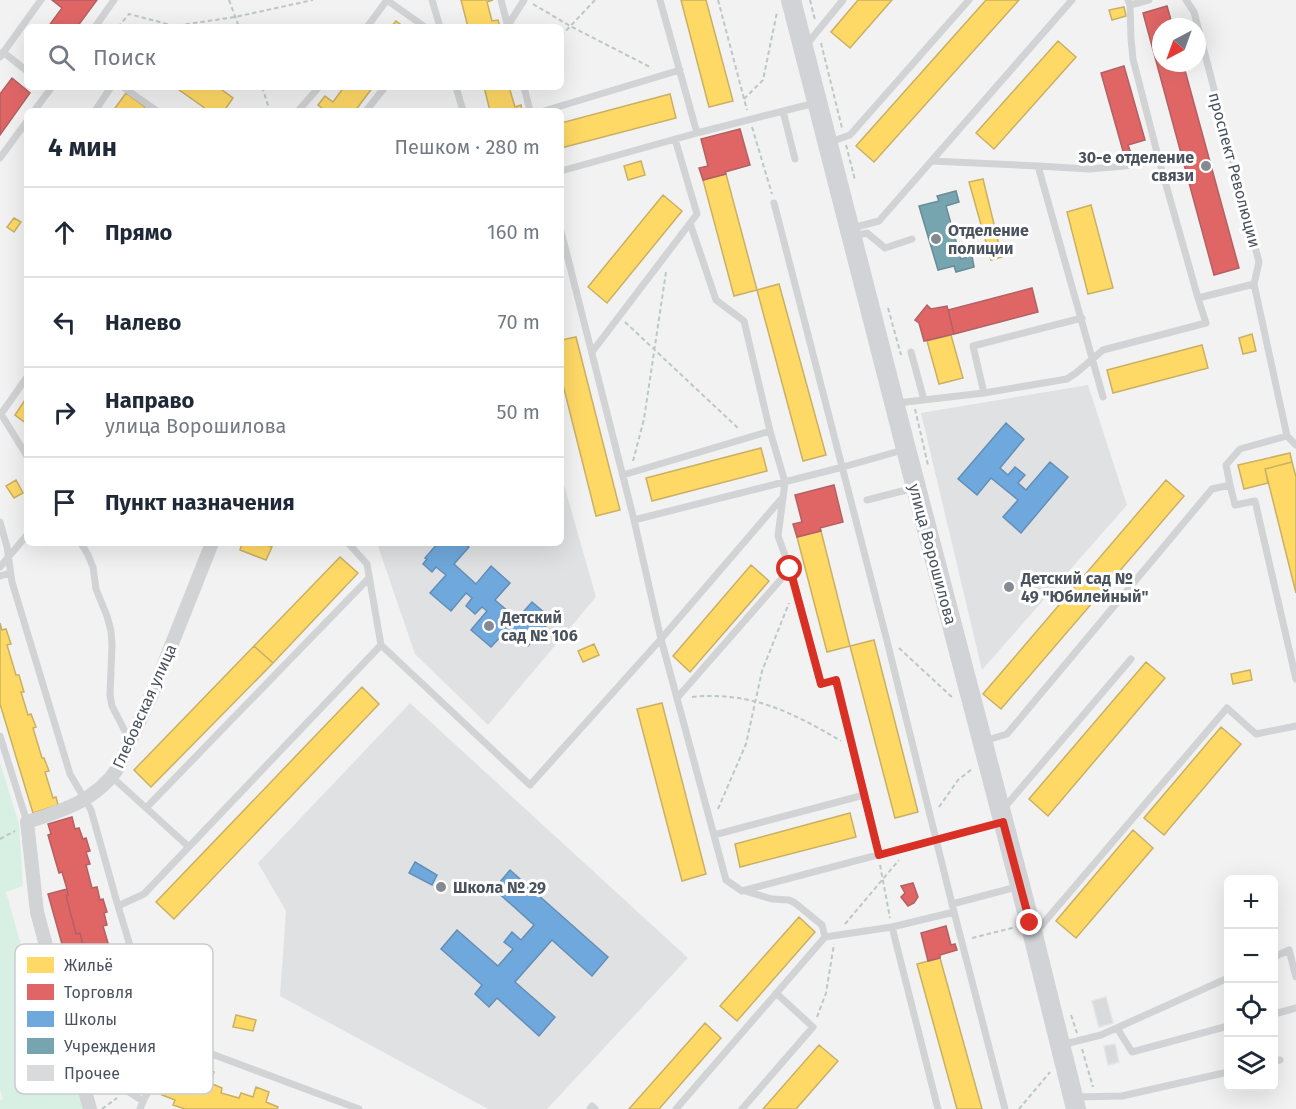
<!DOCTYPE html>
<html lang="ru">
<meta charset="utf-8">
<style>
:root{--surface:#fff;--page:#f6f6f7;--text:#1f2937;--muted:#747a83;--line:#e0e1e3}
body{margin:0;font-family:"Fira Sans",sans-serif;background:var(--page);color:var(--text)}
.controls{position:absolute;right:18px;bottom:18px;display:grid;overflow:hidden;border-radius:9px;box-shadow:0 6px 24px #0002}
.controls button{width:54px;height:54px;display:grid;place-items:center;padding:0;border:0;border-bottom:2px solid var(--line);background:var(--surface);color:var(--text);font:30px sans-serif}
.compass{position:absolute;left:1152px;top:18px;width:54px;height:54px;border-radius:50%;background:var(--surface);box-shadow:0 6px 24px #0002;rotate:221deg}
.stop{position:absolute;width:18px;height:18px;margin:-14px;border:4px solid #d93025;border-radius:50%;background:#fff}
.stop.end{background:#d93025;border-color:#fff;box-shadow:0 2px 6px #0008}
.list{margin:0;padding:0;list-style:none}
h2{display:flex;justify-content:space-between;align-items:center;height:78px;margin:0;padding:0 24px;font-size:26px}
h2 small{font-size:20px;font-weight:400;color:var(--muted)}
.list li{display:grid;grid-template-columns:39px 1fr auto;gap:18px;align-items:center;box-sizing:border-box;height:90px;padding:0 24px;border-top:2px solid var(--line)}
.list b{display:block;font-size:22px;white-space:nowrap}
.list p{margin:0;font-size:20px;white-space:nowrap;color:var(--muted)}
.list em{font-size:20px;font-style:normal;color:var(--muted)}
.icon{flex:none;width:33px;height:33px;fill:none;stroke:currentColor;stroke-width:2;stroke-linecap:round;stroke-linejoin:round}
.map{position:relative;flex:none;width:1296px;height:1109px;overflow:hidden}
.search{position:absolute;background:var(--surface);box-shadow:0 6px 24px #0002;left:24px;top:24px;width:540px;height:66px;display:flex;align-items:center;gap:15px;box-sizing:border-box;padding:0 21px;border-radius:9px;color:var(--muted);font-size:22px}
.panel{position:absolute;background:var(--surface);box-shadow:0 6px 24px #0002;left:24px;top:108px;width:540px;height:438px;border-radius:9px}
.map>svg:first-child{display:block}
.education{fill:#e0e1e2}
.green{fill:#d8f0e4}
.homes{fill:#ffd966;stroke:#c9b064;stroke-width:1.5}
.shops{fill:#e06666;stroke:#b36064;stroke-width:1.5}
.schools{fill:#6fa8dc;stroke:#648eb6;stroke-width:1.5}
.public{fill:#76a5af;stroke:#698c97;stroke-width:1.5}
.building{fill:#d9dadc;stroke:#e4e4e5;stroke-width:1.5}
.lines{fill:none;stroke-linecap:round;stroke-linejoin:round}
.path{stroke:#bcc8c6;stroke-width:2;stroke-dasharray:4.5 3;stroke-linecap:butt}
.lane{stroke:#d1d3d5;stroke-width:7}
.street{stroke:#d1d3d5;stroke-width:14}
.secondary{stroke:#d2d3d6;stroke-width:20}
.route{stroke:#d93025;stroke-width:8}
.poi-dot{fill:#858a92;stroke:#fff;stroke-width:2}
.labels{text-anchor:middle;stroke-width:6;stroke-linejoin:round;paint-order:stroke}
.poi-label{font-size:16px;font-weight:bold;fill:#4a525e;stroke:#fff;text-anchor:start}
.street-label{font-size:16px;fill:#4a525e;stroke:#fff}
.key{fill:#fff;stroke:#c9cbcf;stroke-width:1.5}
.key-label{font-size:16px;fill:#4a525e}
</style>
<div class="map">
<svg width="1296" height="1109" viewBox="0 0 1296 1109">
<rect width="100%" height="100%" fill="#f2f2f2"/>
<path class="education" d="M1088,385L1127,505L982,670L921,413Z
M561,474L596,597L488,725L415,654L377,543H561Z
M410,703L688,958L547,1109H488L280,996L286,911L258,863Z"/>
<path class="green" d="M0,762L19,824L23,886L6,892L60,1083L77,1079L85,1109H0V1100L3,1099L0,1090Z"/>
<path class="homes" d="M461,0H493L487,2L492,21L498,20L500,27H468Z
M681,0H706L733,101L709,107Z
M858,0H892L850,48L831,32Z
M986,0H1019L874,162L856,146Z
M1124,7L1126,16L1112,20L1109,10Z
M396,21L404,27H391Z
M1058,41L1076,57L994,149L976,133Z
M175,87H218L233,98L224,111H209Z
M344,87H373L355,111H326L318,105L325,96L333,102Z
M484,87H509L515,107L521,105L522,111H490Z
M126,93L145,107L142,111H113Z
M670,94L676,118L561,148V123Z
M641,161L645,175L628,180L624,166Z
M726,174L757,290L734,296L703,180Z
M983,179L1002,257L991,260L969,182Z
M663,195L682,211L607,303L588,287Z
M1091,205L1113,288L1088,294L1067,212Z
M14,218L21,222L14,232L7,227Z
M779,284L826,455L803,461L757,290Z
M1252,334L1256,351L1243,354L1239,338Z
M951,335L963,378L939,384L927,341Z
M576,337L620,510L596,516L561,377V340Z
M1202,345L1208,368L1113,393L1107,370Z
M27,397V424L15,415Z
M761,448L767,471L652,501L646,478Z
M1290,453L1292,462L1265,469L1268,483L1244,489L1238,465Z
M1292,462L1296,477V593L1265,469Z
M16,480L23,493L14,498L6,486Z
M1166,480L1184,496L1001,709L983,694Z
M821,531L850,646L827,652L797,537Z
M242,543H263L272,547L266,560L240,550Z
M340,557L358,573L273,663L254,646Z
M751,565L769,581L690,672L673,656Z
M0,623L2,630L6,629L11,644L7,645L16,675H19L24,692H21L28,715L31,714L36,727L33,728L42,758H44L49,771L45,772L53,798L56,797L58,805L33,813L0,704Z
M874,640L918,812L895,818L850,646Z
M594,644L599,655L583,662L578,651Z
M254,646L273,663L151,787L134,770Z
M1146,662L1165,678L1048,816L1029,799Z
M1250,670L1252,680L1233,684L1231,674Z
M362,687L379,704L174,919L156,902Z
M662,703L706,874L682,881L637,709Z
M1221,727L1241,744L1164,835L1144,818Z
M850,813L856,837L740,867L735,844Z
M1133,830L1153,848L1076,938L1056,921Z
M799,917L815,932L737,1021L720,1006Z
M940,958L982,1109H957L917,964Z
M236,1015L256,1020L253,1031L233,1027Z
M705,1023L721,1038L659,1109H629Z
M819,1045L838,1061L796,1109H763Z
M199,1068L214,1072L210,1083L222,1088L221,1093L239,1098L241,1093L253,1097L256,1087L269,1092L266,1102L278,1107L277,1109H185L173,1105L175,1100L162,1095L169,1075L181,1079L182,1075L195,1079Z"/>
<path class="shops" d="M52,0H97L77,27H48L62,8Z
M1167,6L1173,27H1161V63H1183L1239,268L1214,275L1143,13Z
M1124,66L1145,140L1128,145L1132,156L1125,158L1101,73Z
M12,78L30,93L0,135V94Z
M740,129L750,165L725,172L726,174L703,180L699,168L708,166L701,139Z
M1032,288L1038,312L954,334L948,310Z
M927,305L931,309L947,306L954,334L924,341L919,323L915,320Z
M834,485L843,522L820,528L821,531L797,537L793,524L802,522L795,495Z
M72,817L75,829L79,828L83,839L86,838L90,851L86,852L90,864L86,865L92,888L97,887L100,900L103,899L107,912L104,913L107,925L103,926L110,950L114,949L118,960L121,959L126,977L123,978L125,987L121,988L124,998L128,1002L139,1006L140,1001L151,1005L152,1003L165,1008L164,1010L175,1014L173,1019L186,1023L177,1046L167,1042L166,1043L130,1030L131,1028L120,1023L121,1021L102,1004L100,1005L97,994L93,995L83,958L86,957L80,933L76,934L66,896L68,895L67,889L62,872L59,873L48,835L51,834L48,824Z
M913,883L918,897L914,903L908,906L901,897L905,893L901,886Z
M67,889L68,895L66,896L76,934L80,933L86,957L83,958L93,995L97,994L100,1005L102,1004L121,1021L120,1023L131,1028L130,1030L166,1043L160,1061L150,1057L145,1072L130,1066L131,1063L91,1048L48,894Z
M946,926L951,945L955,944L957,950L940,955V958L928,961L921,933Z"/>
<path class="schools" d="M1006,423L1024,439L1000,468L1008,475L1015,467L1025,475L1018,483L1026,490L1050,462L1068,477L1021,533L1003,517L1018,500L991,478L977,495L958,479Z
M438,543H464L469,547L454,564L476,584L491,566L510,583L495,600L517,619L532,602L552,619L528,646L508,629L491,647L471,630L487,611L482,607L475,614L466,606L472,598L466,593L451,611L430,593L446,575L436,567L432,572L423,564L427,559L425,558Z
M415,862L437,875L432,885L409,873Z
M510,870L608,957L592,976L552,940L515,982L555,1017L539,1036L497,998L489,1007L475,994L482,985L441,949L457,930L498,966L513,949L504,942L512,932L521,940L534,925L494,889Z"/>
<path class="public" d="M956,191L959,202L946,206L961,259L972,256L974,267L956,272L954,266L938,270L919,206L939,201L937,196Z"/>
<path class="building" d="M1106,997L1113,1023L1099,1027L1092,1001Z
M1115,1044L1119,1062L1108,1065L1104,1046Z"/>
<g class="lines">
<path class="path" d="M229,0L239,27
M718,0L747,110
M810,0L815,20
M533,4L570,26L652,68
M118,27L129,14L171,25H181L235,17L313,0
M561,36L595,0
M821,43L842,128
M262,87L270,111
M744,99L763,80L777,12
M752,127L772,194
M846,145L855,180
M888,308L901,355
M625,322L739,429
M915,409L928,465
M633,461L644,419L666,272
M899,648L954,699
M692,697C750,691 792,712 841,741
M939,807L958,780L972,769
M718,809L746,744L762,671L789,603
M0,839L15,831
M880,865L890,918
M845,924L899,860
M972,938L1016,927
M1071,1015L1077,1033
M817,1017L826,993L834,944
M1082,1049L1093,1087
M102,1109L117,1098
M1019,1109L1050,1072"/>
<path class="lane" d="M432,0L440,27
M501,0L508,27
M660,0L697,133
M1128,0L1130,5L1131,39L1133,59L1159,160L1198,298
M1186,0L1194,12L1259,262L1254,284L1287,436L1296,445
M388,1L425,27
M1130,5L1149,0
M508,25L524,0
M95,27L114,0
M367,27L387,0
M807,44L843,0
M3,52L27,71
M0,57L41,0
M123,87L157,111
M456,87L463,111
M524,87L530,111
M34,111L52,87
M95,111L111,87
M298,111L319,87
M366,111L385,87
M544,111L680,70
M783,111L795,159
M830,142L850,135L969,0
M0,158L27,121
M932,161L1038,166L1089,169L1125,166L1159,160
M1038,166L1103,397
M561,171L697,133L815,103
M774,203L886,637L952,904L1005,1109
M690,223L716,300L744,321L770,431
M852,228L879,221L1072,0
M561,231L634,520L661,639L726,880L742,891L1002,822
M854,236L867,233L885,248L912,239
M592,352L697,214L675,139
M911,352L924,400
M27,377L1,414L27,456
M984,393L973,346L1082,318
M897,403L984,393L1067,379L1076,373L1103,350L1206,323L1198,298L1254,284
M623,475L770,431L785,482L778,536L790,569
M1230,485L1235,505L1255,501L1296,679
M867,500L914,488
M634,520L843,467L903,450
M0,522L7,547L12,582L70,774L91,810L118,906
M81,543L88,555L93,567L96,589L107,616L111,631L112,645L110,695L112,706L130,741
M348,543L367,564L381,645L530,785L661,639L783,497
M0,567L27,535
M0,576L10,573
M677,698L790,569L821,684L836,680L879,854
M0,736L27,822
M984,741L1007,734L1212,489L1230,485L1226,465L1240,449L1287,436
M112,777L189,847
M146,808L369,578
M1004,808L1131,659
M714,835L864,795
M745,891L772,899L789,900L795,903L822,925L825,937
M952,904L1020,886
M1035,933L1227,708L1256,734L1296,726
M1274,957L1289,950L1296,977
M1274,1014L1296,1008
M1117,1028L1132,1052L1228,1026
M1061,1045L1101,1035L1228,978
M193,1047L359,1109
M1274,1061L1280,1060
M81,1071L126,1090L143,1101
M1075,1097L1122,1096L1228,1072
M140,1109C151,1079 169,1065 193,1047L200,1016L147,984L139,975L118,906L144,894L381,645
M590,1109L592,1106L595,1109
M676,1109L825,937L892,927
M742,1109L813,1027L776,993
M938,1109L892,927L954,912"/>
<path class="street" d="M90,1109L37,912L27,822C62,811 97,800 118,768L152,694L212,543"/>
<path class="secondary" d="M791,0L906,449L1033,935L1076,1109"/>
</g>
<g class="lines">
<path class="route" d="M790,569L821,684L836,680L879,855L1003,822L1030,923"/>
</g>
<g class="poi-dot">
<circle cx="1206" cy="166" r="6"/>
<circle cx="936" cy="239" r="6"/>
<circle cx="1009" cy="587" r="6"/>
<circle cx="489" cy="626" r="6"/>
<circle cx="441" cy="887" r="6"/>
</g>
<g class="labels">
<g class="poi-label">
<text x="1194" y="163" text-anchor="end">30-е отделение<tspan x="1194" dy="18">связи</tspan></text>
<text x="948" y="236">Отделение<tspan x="948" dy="18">полиции</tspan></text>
<text x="1021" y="584">Детский сад №<tspan x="1021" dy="18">49 "Юбилейный"</tspan></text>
<text x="501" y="623">Детский<tspan x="501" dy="18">сад № 106</tspan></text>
<text x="453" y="893">Школа № 29</text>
</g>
<g class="street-label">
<text transform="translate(1235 170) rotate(75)" y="6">проспект Революции</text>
<text transform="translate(933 554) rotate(75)" y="6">улица Ворошилова</text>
<text transform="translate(144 706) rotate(-66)" y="6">Глебовская улица</text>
</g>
</g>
<rect x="15" y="944" width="198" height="150" rx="9" class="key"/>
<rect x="27" y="957" width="27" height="16" fill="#ffd966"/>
<rect x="27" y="984" width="27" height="16" fill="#e06666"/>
<rect x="27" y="1011" width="27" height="16" fill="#6fa8dc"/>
<rect x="27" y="1038" width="27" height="16" fill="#76a5af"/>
<rect x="27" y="1065" width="27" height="16" fill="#d9dadc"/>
<g class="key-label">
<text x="64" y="971">Жильё</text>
<text x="64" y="998">Торговля</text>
<text x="64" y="1025">Школы</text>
<text x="64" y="1052">Учреждения</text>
<text x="64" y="1079">Прочее</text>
</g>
</svg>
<div class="controls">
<button>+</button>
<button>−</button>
<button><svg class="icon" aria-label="locate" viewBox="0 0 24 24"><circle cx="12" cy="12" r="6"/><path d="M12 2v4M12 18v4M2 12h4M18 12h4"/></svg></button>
<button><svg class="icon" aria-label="layers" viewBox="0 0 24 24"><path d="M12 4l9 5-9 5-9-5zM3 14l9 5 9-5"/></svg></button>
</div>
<svg class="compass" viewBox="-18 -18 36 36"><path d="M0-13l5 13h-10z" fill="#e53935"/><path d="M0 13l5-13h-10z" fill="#747a83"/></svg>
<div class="stop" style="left:790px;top:569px"></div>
<div class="stop end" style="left:1030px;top:923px"></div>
<div class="search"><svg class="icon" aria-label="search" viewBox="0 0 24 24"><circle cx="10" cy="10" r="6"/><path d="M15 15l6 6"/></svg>Поиск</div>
<section class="panel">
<h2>4 мин<small>Пешком · 280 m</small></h2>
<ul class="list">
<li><svg class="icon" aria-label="ahead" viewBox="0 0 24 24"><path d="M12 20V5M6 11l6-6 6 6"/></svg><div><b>Прямо</b></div><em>160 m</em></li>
<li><svg class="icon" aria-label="left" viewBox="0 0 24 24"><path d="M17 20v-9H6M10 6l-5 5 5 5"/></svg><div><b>Налево</b></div><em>70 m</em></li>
<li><svg class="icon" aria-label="right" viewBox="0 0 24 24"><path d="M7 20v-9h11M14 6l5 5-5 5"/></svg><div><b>Направо</b><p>улица Ворошилова</p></div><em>50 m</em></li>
<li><svg class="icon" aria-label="arrive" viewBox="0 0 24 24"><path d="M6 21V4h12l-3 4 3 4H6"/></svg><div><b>Пункт назначения</b></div></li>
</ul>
</section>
</div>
